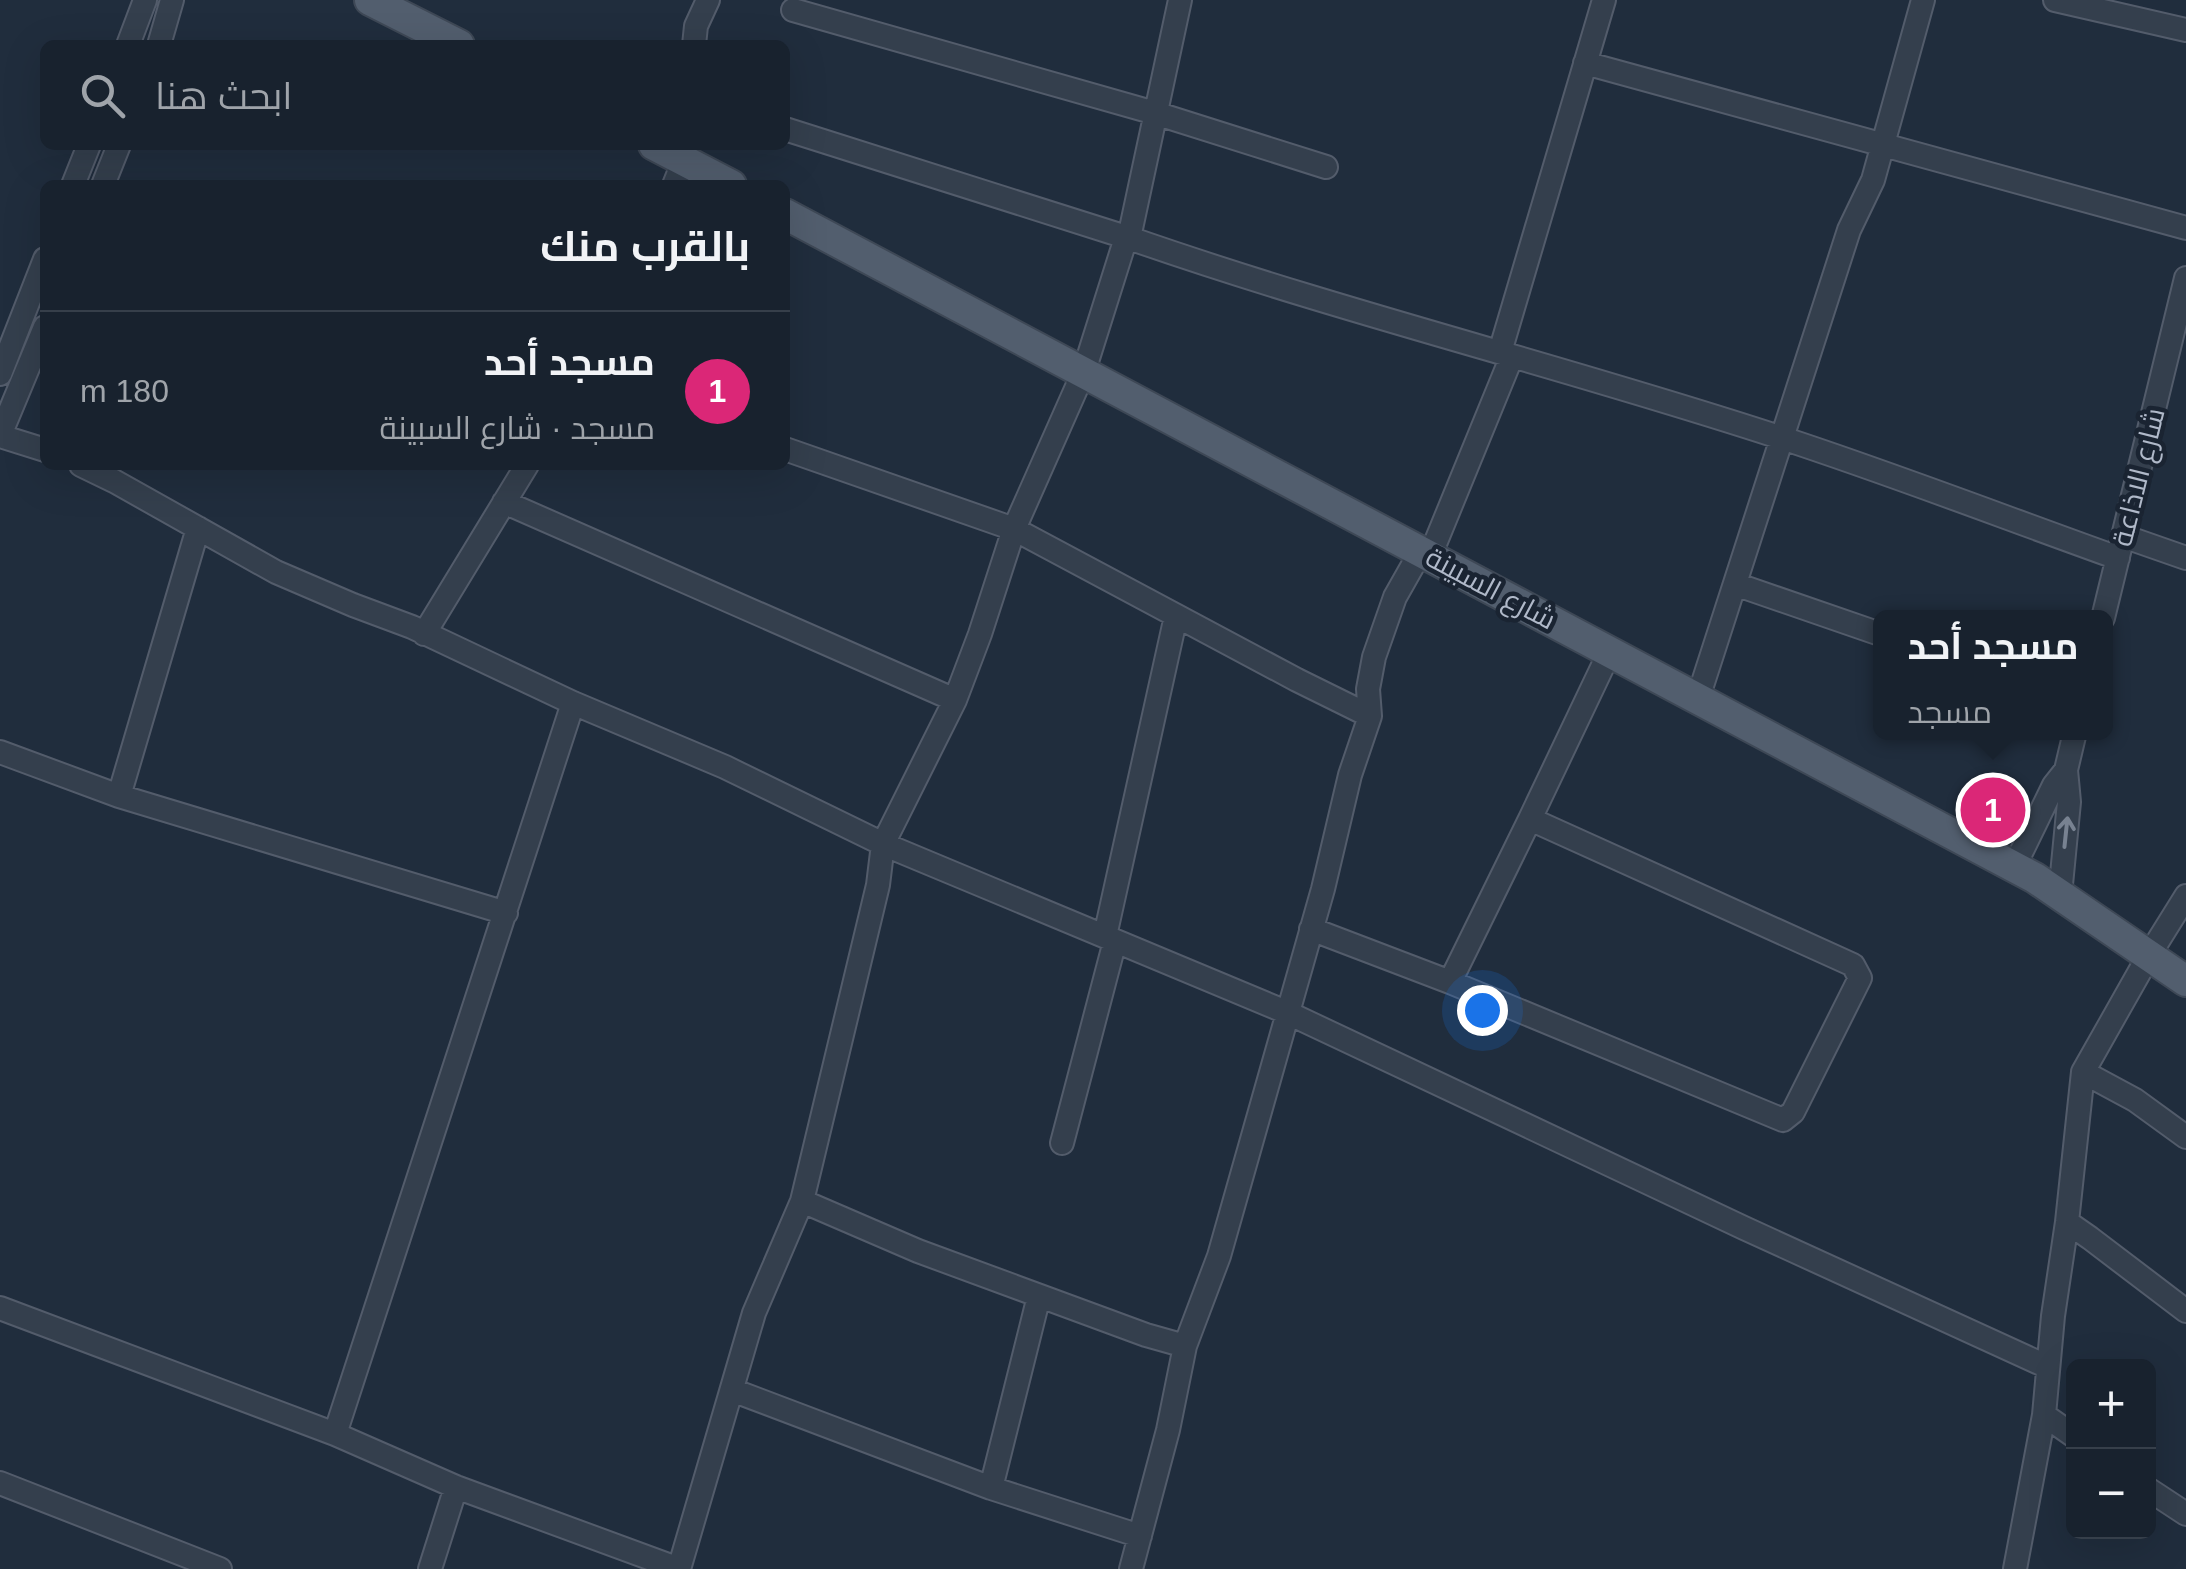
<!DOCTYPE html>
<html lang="ar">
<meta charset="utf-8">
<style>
:root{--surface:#18222e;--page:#252f3a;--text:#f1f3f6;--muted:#9fa4aa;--line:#363f4a;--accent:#db2777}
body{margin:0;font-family:Arial,Cairo,sans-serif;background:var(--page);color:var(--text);direction:rtl}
.controls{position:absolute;right:30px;bottom:30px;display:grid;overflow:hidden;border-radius:15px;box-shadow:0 10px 40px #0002}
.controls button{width:90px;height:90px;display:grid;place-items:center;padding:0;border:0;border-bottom:2px solid var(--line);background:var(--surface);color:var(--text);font:50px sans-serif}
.you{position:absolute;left:1482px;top:1010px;width:35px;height:35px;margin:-25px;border:8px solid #fff;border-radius:50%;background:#1a73e8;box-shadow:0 0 0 15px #1a73e833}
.badge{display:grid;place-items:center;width:65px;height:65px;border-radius:50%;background:var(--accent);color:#fff;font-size:32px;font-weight:700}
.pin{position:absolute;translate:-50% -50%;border:5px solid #fff;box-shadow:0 2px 10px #0006}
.popup{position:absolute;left:1873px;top:610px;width:240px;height:130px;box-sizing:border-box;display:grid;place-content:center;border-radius:15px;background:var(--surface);filter:drop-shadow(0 2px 8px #0005);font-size:32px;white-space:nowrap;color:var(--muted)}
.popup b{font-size:38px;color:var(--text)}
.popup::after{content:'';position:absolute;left:50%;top:100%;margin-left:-20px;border:20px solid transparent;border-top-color:var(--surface)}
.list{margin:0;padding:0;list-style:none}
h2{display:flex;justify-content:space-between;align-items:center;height:130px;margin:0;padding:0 40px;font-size:42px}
h2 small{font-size:32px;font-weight:400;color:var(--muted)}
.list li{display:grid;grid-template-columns:65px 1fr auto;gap:30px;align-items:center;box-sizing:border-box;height:160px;padding:0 40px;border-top:2px solid var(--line)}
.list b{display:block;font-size:38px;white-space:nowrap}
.list p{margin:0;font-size:32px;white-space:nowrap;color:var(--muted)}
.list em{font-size:32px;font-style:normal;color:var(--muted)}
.icon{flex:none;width:55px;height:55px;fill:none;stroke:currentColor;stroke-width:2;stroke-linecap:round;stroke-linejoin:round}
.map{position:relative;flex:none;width:2186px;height:1569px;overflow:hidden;direction:ltr}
.search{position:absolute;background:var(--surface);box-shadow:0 10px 40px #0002;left:40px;top:40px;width:750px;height:110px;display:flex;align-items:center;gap:25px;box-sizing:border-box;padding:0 35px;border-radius:15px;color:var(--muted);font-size:38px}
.panel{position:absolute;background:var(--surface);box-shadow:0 10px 40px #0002;left:40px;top:180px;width:750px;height:290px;border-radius:15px;direction:rtl}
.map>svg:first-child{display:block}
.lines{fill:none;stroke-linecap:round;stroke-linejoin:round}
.minor-casing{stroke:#535c6b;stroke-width:26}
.major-casing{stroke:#3e4856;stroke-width:34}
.minor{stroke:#343f4d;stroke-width:22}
.major{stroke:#525e6e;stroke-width:30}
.oneway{stroke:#788291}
.labels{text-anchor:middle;stroke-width:9;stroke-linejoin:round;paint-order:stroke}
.street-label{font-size:28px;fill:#b0b9c9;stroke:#1a2432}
</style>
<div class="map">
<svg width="2186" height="1569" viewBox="0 0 2186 1569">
<rect width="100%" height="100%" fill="#202d3d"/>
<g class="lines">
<g class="minor-casing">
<path id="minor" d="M2055,0L2186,30
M793,10L1155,113L1326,167
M128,45L145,0
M159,45L172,0
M694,45L696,26L708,0
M1585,63L2186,228
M785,129L1129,238L1180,0
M73,185L89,145
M103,185L119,145
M674,185L684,160L685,148
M1500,352L1604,0
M0,374L45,259
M0,435L45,327
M0,436L45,450
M785,449L1014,529L1084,371L1124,244L1129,238C1344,313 1566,367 1782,438C1895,475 2006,518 2118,558
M81,465L114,481L276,572L353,605L412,627L573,703L725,767L883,844L1286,1012L1744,1228L2048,1367
M504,502L955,700
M2123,536L2186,558
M1430,556L1512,356
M1735,584L1880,634
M2103,618L2186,278
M424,634L527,465
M1698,698L1849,230L1873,180L1923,0
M0,752L119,796L506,913
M119,796L198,528
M1530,819L1610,651
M2014,867L2054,785L2066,770
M2060,895L2069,802L2066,770L2075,732
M1311,929L1450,982L1783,1120L1793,1112L1860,978L1853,965L1530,819L1450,982
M1105,936L1176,616
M2083,1072L2135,1100L2186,1137
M1062,1143L1115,941
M2067,1222L2090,1238L2186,1311
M0,1308L335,1434L456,1487L679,1569
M1185,1346L1146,1335L918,1251L802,1201L878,885L883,844L955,700L980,634L1014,529L1297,680L1370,716
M732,1390L991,1488L1140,1536
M2044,1415L2074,1436
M335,1434L573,703
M0,1483L220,1569
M991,1488L1039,1296
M2148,1489L2186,1514
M430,1569L456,1487
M679,1569L754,1313L802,1201
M1131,1569L1168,1430L1185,1346L1219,1256L1323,889L1350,775L1370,716L1368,689L1374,657L1395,597L1421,551
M2015,1569L2044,1415L2053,1316L2067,1222L2083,1072L2148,957L2186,896"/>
</g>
<g class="major-casing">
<path id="major" d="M370,0L459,45
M654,145L731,185
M785,214L2035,878L2186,981"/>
</g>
<use href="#minor" class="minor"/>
<use href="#major" class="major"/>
</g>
<defs><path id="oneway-shaft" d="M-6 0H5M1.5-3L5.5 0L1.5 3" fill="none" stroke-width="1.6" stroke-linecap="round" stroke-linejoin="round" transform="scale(2.5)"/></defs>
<use class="oneway" href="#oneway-shaft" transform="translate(2066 832) rotate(-84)"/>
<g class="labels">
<g class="street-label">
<text transform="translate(2138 477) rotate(-76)" y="10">شارع الاذاعة</text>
<text transform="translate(1491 588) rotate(28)" y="10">شارع السبينة</text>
</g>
</g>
</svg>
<div class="controls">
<button>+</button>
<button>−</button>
</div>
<div class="you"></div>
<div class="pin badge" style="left:1993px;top:810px">1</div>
<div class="popup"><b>مسجد أحد</b>مسجد</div>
<div class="search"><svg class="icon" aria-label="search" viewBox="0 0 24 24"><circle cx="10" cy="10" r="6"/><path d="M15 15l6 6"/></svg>ابحث هنا</div>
<section class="panel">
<h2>بالقرب منك<small></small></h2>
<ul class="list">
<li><span class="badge">1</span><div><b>مسجد أحد</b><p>مسجد · شارع السبينة</p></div><em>180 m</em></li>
</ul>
</section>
</div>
